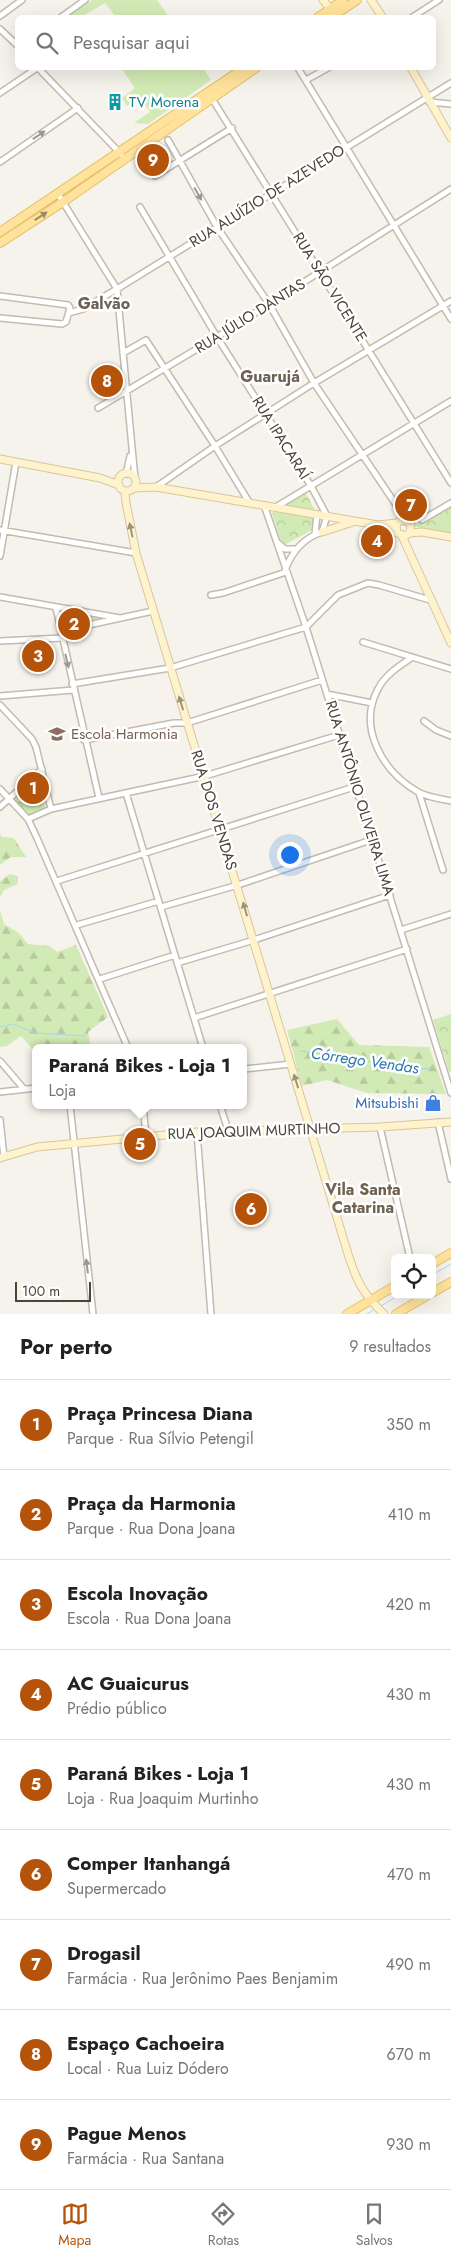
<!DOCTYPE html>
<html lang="pt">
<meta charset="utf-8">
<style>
:root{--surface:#fff;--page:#f2f2f2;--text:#222;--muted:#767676;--line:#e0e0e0;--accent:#b45309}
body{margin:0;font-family:Jost,sans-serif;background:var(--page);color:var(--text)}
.controls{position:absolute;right:15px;bottom:15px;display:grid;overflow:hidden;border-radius:8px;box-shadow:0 5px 20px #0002}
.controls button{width:45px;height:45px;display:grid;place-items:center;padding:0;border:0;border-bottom:1px solid var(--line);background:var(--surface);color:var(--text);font:25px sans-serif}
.scale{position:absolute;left:15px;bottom:12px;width:76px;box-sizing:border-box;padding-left:5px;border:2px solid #4b4439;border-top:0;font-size:14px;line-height:18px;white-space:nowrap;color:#4b4439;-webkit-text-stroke:4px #fff;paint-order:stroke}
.you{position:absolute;left:289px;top:854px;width:18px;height:18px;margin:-12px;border:4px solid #fff;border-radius:50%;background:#1a73e8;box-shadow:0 0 0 8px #1a73e833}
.badge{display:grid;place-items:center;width:32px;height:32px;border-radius:50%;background:var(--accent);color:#fff;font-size:16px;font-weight:700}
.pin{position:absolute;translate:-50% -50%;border:2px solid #fff;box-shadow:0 1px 5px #0006}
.popup{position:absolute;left:32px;top:1044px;width:215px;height:65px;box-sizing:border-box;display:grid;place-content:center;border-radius:8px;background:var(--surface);filter:drop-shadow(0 1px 4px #0005);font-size:16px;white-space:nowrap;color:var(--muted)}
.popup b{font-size:19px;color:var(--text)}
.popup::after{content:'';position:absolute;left:50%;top:100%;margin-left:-10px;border:10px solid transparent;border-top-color:var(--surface)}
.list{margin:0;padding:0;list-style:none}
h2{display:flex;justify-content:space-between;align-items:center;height:65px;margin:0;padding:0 20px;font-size:21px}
h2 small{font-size:16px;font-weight:400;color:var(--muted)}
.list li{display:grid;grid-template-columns:32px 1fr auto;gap:15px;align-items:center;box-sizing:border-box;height:90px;padding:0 20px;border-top:1px solid var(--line)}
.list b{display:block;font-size:19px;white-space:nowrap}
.list p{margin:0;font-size:16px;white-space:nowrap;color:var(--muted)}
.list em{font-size:16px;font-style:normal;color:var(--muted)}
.icon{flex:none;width:28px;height:28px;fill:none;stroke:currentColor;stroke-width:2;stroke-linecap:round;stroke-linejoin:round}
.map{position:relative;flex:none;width:451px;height:1314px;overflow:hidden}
.search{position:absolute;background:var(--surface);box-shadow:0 5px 20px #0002;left:15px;right:15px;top:15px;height:55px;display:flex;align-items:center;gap:12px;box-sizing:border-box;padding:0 18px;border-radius:8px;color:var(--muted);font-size:19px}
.sheet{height:875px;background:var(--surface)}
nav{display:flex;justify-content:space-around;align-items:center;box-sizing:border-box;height:70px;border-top:1px solid var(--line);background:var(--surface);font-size:14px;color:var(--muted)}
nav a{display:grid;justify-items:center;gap:2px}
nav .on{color:var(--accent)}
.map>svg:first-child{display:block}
.grass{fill:#d2eab5}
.forest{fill:url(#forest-firs)}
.park{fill:url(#park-crowns)}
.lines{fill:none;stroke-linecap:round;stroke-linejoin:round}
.stream{stroke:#a9d4f2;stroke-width:1}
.street-casing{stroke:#c2bbae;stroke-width:8}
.secondary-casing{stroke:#d6c79b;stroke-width:9}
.primary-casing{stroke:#e6c16a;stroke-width:10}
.street{stroke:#fff;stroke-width:5}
.secondary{stroke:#fff3cd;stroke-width:7}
.primary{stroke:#ffe39c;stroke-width:8}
.oneway{fill:#9c9892}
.oneway2{fill:#9c8c66}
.oneway3{fill:#9c937c}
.labels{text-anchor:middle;stroke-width:5;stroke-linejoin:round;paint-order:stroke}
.culture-label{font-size:15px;fill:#0d838f;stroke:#fff;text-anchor:start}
.street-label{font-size:15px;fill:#4b4439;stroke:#fff}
.education-label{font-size:15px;fill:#785e54;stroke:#fff;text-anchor:start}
.shop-label{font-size:15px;fill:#366cbe;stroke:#fff;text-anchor:end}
.neighbourhood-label{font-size:16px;font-weight:bold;fill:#6e6250;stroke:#fff}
.water-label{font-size:16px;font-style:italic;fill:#2e7ab2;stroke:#fff}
</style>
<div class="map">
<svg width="451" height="1314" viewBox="0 0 451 1314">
<defs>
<pattern id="forest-firs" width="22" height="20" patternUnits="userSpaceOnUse" patternTransform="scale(1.25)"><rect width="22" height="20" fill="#d2eab5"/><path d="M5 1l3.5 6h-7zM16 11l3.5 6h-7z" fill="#b6ca9c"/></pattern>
<pattern id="park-crowns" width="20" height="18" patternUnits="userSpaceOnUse" patternTransform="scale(1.25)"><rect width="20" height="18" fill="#d2eab5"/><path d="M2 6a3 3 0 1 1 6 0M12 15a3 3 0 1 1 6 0" fill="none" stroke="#b6ca9c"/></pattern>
</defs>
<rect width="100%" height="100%" fill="#f6f3ec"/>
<path class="grass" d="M92,0H157L169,17H116L105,3L81,17H67Z
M124,68H203L211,80L148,124L134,123L150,112L140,97L127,106L122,98L135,88L122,69Z"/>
<path class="forest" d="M0,834L2,837L14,838L26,857H11L0,865Z
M10,874L18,876V884L4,890L0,897V881Z
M0,910L4,924L19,933L28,944L49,946L57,952L76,945L108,1017L88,1032L91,1048H36V1053L21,1036L7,1046L0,1047Z
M337,1019L359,1045L429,1047L446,1094L367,1093L327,1080L302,1086L287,1030Z"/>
<path class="park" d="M305,491L316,513V528L282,546L272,513Z
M451,505V536L422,531L415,525Z
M59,611L112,619L61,629Z
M37,777L46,809L29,815L13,799Z
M451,1014V1072H449L433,1020Z"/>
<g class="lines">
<path class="stream" d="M0,1027L13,1024L35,1033L85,1036
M300,1051L322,1054L337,1060L379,1062L399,1067L430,1069
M432,1275L451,1264
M381,1306L399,1295
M367,1314L375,1309"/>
<g class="street-casing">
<path id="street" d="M0,16L22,0
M60,18L85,0
M411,18L439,0
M0,29L18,46
M38,68L121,154
M298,68L451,319
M306,80L328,68
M0,93L37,68
M211,97L451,483
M429,102L451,104
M168,140L217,227L269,304L314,383L407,521
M134,151L155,176L232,128
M0,162L78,108
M58,194L117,289L135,479
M140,207L217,337L311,486L327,516L322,532C303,538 292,552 285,570
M0,296L68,305L70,308L66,322L62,324L0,318
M69,313L83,309L117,289L451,83
M123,353L146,340L215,446L249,502
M98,408L217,337L451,189
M126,474L130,456
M156,487L215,446L314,383L451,301
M264,505L306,627L451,1093
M276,507L451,401
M422,520L451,503
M0,530L136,553
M315,534L317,514
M278,543L285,549H295
M0,556L16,462
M211,595L223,593L286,572
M0,597L120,618
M56,608L99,798
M61,631L153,611
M0,641L62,638
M363,642L451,669
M411,658C399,666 385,675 378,689C357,728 383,772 418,792C427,797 441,799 451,801
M72,684L170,668L306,627L338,595L368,583L379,585L430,600
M327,694L372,703
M0,696L73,690
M0,705L32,739L36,747L51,809
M424,721L436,730L451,736
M84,740L174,723H187L322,680
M0,789L28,819L37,838L128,1048
M126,793L203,1048
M419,793L443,870
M0,807L42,769
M28,819L51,809L205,776L339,735
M57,881L354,787
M161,907L238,885L371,840
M77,925L159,901
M401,930L451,914
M177,963L254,940L390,895
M100,979L175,955
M194,1018L407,949
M0,1061L24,1089
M244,1069L291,1064
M0,1092L36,1088
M70,1105L93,1314
M143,1105L146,1136
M220,1105L228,1130
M0,1120L4,1157
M438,1122L451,1179
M380,1127L410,1258
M197,1132L211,1314"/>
</g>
<g class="secondary-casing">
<path id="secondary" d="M323,0L333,12
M371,0L383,18
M411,68L451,138
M0,459L100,478L119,485
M118 482a9 9 0 1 1 18 0a9 9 0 1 1-18 0Z
M134,488L156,487L378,525L397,523
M125,491L126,503L136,553L348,1254C357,1282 363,1294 384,1314
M380,526L405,536L410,533L411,524L404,520L398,522L396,526L397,533
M322,532L353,522
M410,533L422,532L451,537
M402,536L451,643
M0,1158L37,1147L197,1132L380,1127L451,1122"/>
</g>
<g class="primary-casing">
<path id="primary" d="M317,18L343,0
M330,18L357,0
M0,232L244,68
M0,243L63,202L256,68
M432,1264L451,1253
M432,1293L451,1282
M347,1314L395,1286
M396,1314L428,1295"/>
</g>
<use href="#street" class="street"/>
<use href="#secondary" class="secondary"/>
<use href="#primary" class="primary"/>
</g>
<defs><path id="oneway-solid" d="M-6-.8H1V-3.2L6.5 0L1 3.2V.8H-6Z" transform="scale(1.25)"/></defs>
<g class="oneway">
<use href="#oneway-solid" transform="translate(39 135) rotate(-34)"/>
<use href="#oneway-solid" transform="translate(198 194) rotate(60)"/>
<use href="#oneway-solid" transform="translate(67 661) rotate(77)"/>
<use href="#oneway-solid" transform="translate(87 1266) rotate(-97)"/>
</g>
<use class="oneway2" href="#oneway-solid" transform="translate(41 216) rotate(-33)"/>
<g class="oneway3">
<use href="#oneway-solid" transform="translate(131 530) rotate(-102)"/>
<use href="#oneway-solid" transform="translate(181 703) rotate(-107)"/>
<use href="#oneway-solid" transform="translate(245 909) rotate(-106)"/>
<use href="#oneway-solid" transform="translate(296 1081) rotate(-107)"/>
</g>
<defs>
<g id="building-bare" transform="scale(1.35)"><path d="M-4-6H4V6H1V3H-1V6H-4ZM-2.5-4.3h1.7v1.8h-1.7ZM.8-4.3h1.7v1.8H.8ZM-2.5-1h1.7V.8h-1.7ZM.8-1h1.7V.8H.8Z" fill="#0f9aa8" stroke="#fff" stroke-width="2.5" paint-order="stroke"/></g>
<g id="school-bare" transform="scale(1.35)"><path d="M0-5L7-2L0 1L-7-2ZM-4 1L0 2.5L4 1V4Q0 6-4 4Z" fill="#8d6e63" stroke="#fff" stroke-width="2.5" paint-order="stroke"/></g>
<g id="shop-bare" transform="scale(1.35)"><path d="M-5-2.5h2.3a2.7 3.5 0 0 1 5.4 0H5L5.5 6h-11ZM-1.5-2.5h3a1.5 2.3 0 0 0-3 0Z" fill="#3f7fe0" stroke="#fff" stroke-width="2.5" paint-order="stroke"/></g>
</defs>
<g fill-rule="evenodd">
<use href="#building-bare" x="115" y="102"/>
<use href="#school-bare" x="57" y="734"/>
<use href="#shop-bare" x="433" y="1103"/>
</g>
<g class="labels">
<g class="culture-label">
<text x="129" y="107">TV Morena</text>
</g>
<g class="street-label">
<text transform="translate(267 196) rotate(-32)" y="5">RUA ALUÍZIO DE AZEVEDO</text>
<text transform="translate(330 287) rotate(58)" y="5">RUA SÃO VICENTE</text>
<text transform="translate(250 316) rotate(-32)" y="5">RUA JÚLIO DANTAS</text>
<text transform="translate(281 438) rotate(58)" y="5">RUA IPACARAÍ</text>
<text transform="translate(360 798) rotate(73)" y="5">RUA ANTÔNIO OLIVEIRA LIMA</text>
<text transform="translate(214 810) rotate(73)" y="5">RUA DOS VENDAS</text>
<text transform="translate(254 1131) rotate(-2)" y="5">RUA JOAQUIM MURTINHO</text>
</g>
<g class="education-label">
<text x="71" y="739">Escola Harmonia</text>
</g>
<g class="shop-label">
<text x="419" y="1108">Mitsubishi</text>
</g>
<g class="neighbourhood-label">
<text x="104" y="309">Galvão</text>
<text x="270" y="382">Guarujá</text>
<text x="363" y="1195">Vila Santa<tspan x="363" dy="18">Catarina</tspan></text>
</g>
<g class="water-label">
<text transform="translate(365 1060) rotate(8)" y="6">Córrego Vendas</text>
</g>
</g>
</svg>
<div class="controls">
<button><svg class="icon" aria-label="locate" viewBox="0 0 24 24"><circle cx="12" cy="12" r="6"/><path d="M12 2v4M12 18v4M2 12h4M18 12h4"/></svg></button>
</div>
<div class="scale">100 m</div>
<div class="you"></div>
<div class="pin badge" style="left:33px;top:788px">1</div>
<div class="pin badge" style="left:74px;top:624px">2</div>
<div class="pin badge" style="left:38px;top:656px">3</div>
<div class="pin badge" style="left:377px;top:541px">4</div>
<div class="pin badge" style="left:140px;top:1144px">5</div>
<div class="popup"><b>Paraná Bikes - Loja 1</b>Loja</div>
<div class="pin badge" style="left:251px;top:1209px">6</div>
<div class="pin badge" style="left:411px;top:505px">7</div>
<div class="pin badge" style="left:107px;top:381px">8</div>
<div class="pin badge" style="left:153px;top:160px">9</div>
<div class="search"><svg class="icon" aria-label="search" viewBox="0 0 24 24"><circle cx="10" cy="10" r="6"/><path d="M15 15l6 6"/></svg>Pesquisar aqui</div>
</div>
<section class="sheet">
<h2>Por perto<small>9 resultados</small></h2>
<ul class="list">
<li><span class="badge">1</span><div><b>Praça Princesa Diana</b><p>Parque · Rua Sílvio Petengil</p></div><em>350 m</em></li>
<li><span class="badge">2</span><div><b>Praça da Harmonia</b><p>Parque · Rua Dona Joana</p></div><em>410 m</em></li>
<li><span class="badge">3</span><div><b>Escola Inovação</b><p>Escola · Rua Dona Joana</p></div><em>420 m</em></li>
<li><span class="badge">4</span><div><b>AC Guaicurus</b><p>Prédio público</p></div><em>430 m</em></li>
<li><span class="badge">5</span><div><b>Paraná Bikes - Loja 1</b><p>Loja · Rua Joaquim Murtinho</p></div><em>430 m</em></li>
<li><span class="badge">6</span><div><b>Comper Itanhangá</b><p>Supermercado</p></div><em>470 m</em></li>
<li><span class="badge">7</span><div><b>Drogasil</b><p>Farmácia · Rua Jerônimo Paes Benjamim</p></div><em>490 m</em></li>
<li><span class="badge">8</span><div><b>Espaço Cachoeira</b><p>Local · Rua Luiz Dódero</p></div><em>670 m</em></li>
<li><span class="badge">9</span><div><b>Pague Menos</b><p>Farmácia · Rua Santana</p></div><em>930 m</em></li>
</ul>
</section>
<nav>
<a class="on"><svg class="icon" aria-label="map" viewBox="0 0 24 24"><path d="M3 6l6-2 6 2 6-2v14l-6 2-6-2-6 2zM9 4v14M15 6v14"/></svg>Mapa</a>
<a><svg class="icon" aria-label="directions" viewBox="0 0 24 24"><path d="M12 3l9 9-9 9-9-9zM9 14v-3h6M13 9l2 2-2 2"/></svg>Rotas</a>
<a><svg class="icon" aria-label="saved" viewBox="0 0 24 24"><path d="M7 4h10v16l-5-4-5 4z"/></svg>Salvos</a>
</nav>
